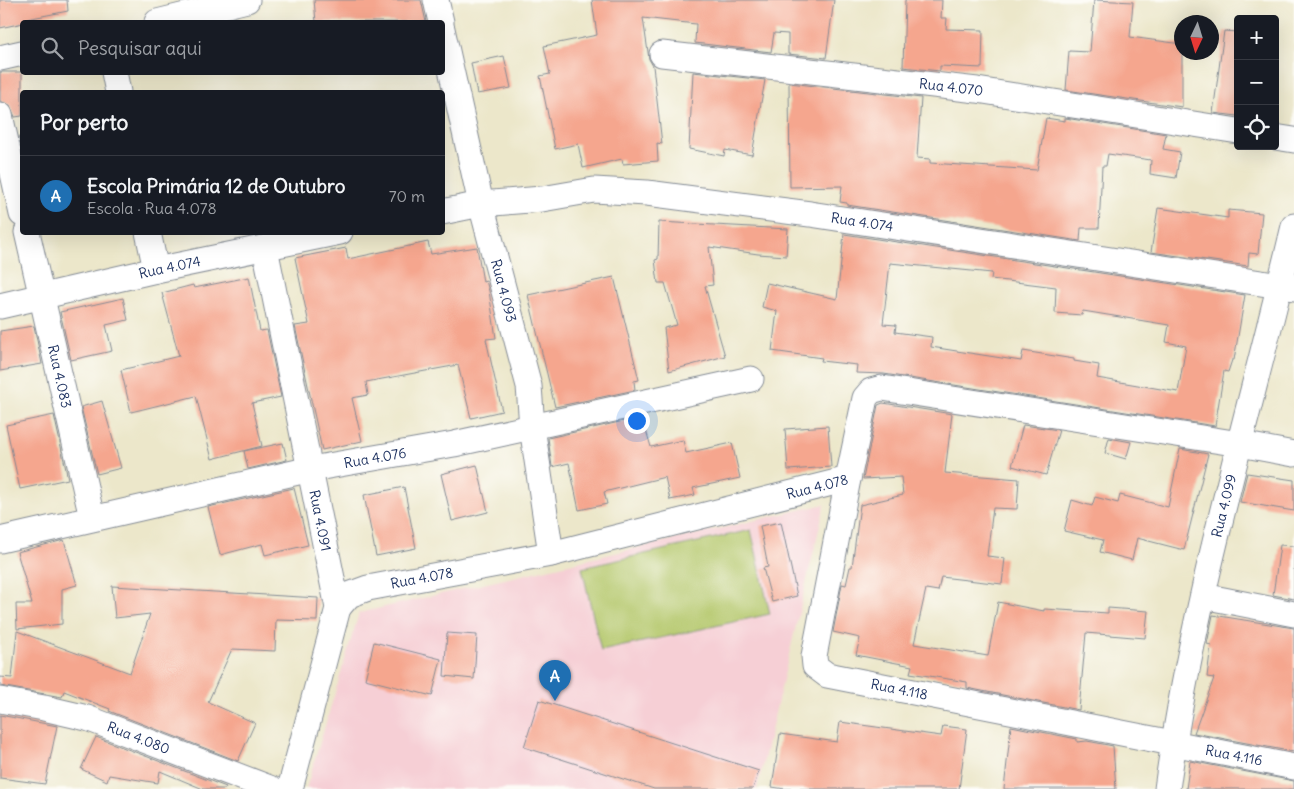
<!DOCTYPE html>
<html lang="pt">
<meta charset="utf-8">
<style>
:root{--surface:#171b24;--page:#242831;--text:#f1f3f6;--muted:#9ea1a6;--line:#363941;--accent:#1f6fb2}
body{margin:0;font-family:Delius,sans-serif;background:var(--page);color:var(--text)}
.controls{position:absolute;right:15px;top:15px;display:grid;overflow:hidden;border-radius:5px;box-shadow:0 5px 20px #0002}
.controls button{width:45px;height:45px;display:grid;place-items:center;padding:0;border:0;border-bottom:1px solid var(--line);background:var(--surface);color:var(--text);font:25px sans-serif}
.compass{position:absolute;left:1174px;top:15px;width:45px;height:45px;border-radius:50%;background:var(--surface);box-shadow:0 5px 20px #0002;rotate:184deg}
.you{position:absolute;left:636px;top:420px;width:18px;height:18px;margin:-12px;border:4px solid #fff;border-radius:50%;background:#1a73e8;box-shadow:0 0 0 8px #1a73e833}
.badge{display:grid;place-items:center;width:32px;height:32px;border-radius:50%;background:var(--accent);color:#fff;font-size:16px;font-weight:700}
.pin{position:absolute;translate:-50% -41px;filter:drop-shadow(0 1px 2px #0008)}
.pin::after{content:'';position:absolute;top:26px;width:18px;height:15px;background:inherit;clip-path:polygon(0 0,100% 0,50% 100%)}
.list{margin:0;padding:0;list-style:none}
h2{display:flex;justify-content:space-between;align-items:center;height:65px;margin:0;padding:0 20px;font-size:21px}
h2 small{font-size:16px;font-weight:400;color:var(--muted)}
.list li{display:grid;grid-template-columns:32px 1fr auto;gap:15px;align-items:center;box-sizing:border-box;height:80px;padding:0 20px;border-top:1px solid var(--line)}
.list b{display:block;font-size:19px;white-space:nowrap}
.list p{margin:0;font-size:16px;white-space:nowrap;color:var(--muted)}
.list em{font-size:16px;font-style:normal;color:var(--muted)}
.icon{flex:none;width:28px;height:28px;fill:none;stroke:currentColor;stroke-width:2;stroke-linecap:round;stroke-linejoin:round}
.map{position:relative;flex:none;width:1294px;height:789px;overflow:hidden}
.search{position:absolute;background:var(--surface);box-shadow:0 5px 20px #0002;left:20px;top:20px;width:425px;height:55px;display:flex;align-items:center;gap:12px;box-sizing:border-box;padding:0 18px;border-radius:5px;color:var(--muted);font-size:19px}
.panel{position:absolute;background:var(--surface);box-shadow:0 5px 20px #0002;left:20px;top:90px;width:425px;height:145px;border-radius:5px}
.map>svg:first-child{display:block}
.built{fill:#f6cfd5}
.pitch{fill:#b4c76b;stroke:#687b64}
.building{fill:#f5a68e;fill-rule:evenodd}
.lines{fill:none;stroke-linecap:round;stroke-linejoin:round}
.minor-casing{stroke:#848b94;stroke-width:27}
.minor{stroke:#fff;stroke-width:25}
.labels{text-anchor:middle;stroke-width:4;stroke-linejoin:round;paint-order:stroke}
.street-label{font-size:14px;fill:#1b2f5e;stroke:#fdfcf7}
</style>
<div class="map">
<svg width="1294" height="789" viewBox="0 0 1294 789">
<rect width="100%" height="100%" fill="#fdfcf7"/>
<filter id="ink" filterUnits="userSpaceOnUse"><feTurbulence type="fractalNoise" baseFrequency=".02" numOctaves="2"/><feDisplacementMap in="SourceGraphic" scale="10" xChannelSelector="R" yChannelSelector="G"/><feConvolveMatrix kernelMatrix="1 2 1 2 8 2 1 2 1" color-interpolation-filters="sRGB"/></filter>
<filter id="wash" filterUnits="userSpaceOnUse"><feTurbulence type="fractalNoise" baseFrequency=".0096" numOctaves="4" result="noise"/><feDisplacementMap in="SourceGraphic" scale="20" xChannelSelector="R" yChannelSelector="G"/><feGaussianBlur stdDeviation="1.12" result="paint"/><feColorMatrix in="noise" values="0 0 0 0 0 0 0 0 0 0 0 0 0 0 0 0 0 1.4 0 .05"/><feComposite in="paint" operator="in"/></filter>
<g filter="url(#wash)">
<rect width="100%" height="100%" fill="#ece7ca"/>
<path class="built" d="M825,504L757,789H306L359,613Z"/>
<path class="pitch" d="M751,530L770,614L601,651L582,568Z"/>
<g id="blocks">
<path class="building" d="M0,0H67L68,11L27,19L28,22L0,28Z
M314,0H421L426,22H316Z
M592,0H834L826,58L788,54V34L774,33L771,52L695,43L696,24L643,18L649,59L653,66L662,144L657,143L658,161L623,164L622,159L583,168L578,144L555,149L540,76L550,74L544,46L597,35Z
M905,0H942L941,18H947L946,29L983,30L982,68L940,66V71L903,67Z
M1094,0L1133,2L1130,37L1182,44V107L1066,90L1069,51L1090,52Z
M1224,31L1238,32V116L1213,113Z
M504,56L511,88L477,94L471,63Z
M0,72H22V116L15,117L10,105L0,101Z
M693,72L765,80L752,155L725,150L724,156L689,149Z
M789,83L921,98L917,158L930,159V163L1037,170L1046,118L1065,121V118L1166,134L1163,149L1180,152L1176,178L1150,174L1151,160L1108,154L1106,166H1102L1099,228H1081L1080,241L847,205V203L840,202L842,186L790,187Z
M1158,208L1228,218V210L1262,213L1258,254L1249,253L1248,266L1151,252Z
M659,222L788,229L786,256L758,254L709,247L713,285L705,286L725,356L669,371L664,328L677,325L665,283H658L655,260L658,259Z
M844,234L1245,295L1234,360H1232L1228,372L1224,371L1215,426L884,374L856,373L857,365L821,361L822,358L772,351L777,311L762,307L767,283L837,299ZM890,263L992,273L991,279L1056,287L1055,313L1082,315L1083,311L1169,325L1166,342L1186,346L1178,392L1097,378L1099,365L1074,361V359L1023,351L1021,361L931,347L932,337L895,332L896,325L883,324Z
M428,242L431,254L477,247L483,282L486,281L489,291L496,338L486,339L502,411L471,418L458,365L366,382L368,395L352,398L362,441L322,450L295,326L309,324L295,258L346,248L348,259Z
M249,277L260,331L267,330L281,397L252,403L262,446L212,459L196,396L131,412L121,370L179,356L162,293L193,285L194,288Z
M614,277L639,380L634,381L635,390L555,407L528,295Z
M123,298L128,320L106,325L112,351L71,360L60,312Z
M34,326L42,364L0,371V331Z
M102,401L121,468L97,474L81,407Z
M883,403L952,414L945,473L1019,479L1017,509L993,508L987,556L1005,558L1002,584L941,577L938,591L926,589L914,644L988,656L998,602L1044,611V609L1108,613V608L1148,611L1145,638L1086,633L1079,710L967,688V682L910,673L912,666L856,655L860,638L833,632L842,584L846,585L850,567H852L860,505L903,495L901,477L863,479L878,405Z
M54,415L68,479L20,489L6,425Z
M642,417L651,447L683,440L686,453L732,443L740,478L693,488L695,495L670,500L665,477L604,492L607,504L579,510L569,463L552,467L548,438Z
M1023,425L1059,430L1046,475L1012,466Z
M828,426L831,467L788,470L785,429Z
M1109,438L1131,442L1126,459L1105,453Z
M283,443L287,460L248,469L244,451Z
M1180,449L1208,454L1184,550L1137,538L1132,560L1100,552L1103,540L1064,531L1072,500L1092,506L1095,497L1118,503L1120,495L1168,507Z
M477,465L488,512L452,521L441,474Z
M1247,473L1294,480V511L1240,502Z
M404,487L416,548L376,556L364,495Z
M294,488L308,545L265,555L262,544L220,555L208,507Z
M781,522L797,596L772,602L763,568L768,567L760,526Z
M64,540L77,585L62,589V624L17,629L16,604H32L17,552Z
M1280,545L1294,546V599L1273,595Z
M112,586L318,598L317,621L276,620L275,651L232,649L208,702L255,723L238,761L109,711L110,709L64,691L62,697L0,686V677L12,678L17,631L130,673L150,614L115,618Z
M1213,615L1294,628V752L1194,733L1214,678L1207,677L1211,645L1207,644Z
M447,633L477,635L474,679L444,676Z
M374,642L441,659L432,696L365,679Z
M539,700L759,771L753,789H654L524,747Z
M0,715L57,726L45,784L0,778Z
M840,722L941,736L943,726L967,729L959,789H785L772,787L780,734L837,742Z
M1011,726L1077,739V742L1087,741L1113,746L1116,789H1004Z
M96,737L226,787L225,789H203L160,771L158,783L109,775L107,781L81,769Z
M1190,761L1294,781V789H1186Z"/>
</g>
</g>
<g filter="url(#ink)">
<use href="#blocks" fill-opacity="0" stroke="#848b94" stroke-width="1"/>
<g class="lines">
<g class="minor-casing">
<g id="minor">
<path d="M436,0L441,22"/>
<path d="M157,22L247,0"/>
<path id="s1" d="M442,29L481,204L529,386L532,427L551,554"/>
<path id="s2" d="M662,54L977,90L1238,131"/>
<path d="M0,58L22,53"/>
<path d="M114,72L118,92"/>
<path d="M0,115L22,214"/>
<path d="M1275,137L1294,140"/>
<path id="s3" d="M442,212L481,204L542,199L594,190L647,193L810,214L1294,288"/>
<path id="s4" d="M27,232L92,518"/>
<path d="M148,232L156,270"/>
<path id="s5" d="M265,248L338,608L290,789"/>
<path id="s6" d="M0,306L156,270L340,232"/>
<path id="s7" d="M848,479L814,656L815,666L827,675L1294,767"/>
<path id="s8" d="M0,540L311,469L454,444L751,379"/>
<path d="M1203,596L1294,614"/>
<path id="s9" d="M338,608L349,595L368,588L551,554L848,479L865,398L871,391L882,388L1240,444L1294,454"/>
<path id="s10" d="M0,700L44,708L87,718L272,789"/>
<path id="s11" d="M1167,789C1193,598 1250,413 1294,226"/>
</g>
</g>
<use href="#minor" class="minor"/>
</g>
</g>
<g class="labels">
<g class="street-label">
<text dy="5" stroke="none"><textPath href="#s2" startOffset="291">Rua 4.070</textPath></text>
<text dy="5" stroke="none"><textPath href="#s3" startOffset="424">Rua 4.074</textPath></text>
<text dy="5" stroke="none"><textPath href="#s6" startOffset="174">Rua 4.074</textPath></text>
<text dy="5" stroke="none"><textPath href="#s1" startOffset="269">Rua 4.093</textPath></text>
<text dy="5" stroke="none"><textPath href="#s4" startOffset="148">Rua 4.083</textPath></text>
<text dy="5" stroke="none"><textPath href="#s8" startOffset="384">Rua 4.076</textPath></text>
<text dy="5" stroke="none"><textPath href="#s9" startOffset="498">Rua 4.078</textPath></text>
<text dy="5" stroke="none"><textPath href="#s11" startOffset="289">Rua 4.099</textPath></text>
<text dy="5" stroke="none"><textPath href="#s5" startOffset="278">Rua 4.091</textPath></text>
<text dy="5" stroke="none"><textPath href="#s9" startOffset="92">Rua 4.078</textPath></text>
<text dy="5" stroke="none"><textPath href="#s7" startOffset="279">Rua 4.118</textPath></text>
<text dy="5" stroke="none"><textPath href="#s10" startOffset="144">Rua 4.080</textPath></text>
<text dy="5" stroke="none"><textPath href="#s7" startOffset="620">Rua 4.116</textPath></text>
</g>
</g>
</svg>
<div class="controls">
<button>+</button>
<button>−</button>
<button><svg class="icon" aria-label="locate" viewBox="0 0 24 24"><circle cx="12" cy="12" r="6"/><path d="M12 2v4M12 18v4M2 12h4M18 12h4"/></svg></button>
</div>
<svg class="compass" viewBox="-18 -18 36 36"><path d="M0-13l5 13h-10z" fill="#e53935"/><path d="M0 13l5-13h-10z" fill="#9ea1a6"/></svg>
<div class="you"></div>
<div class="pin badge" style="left:555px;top:701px">A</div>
<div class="search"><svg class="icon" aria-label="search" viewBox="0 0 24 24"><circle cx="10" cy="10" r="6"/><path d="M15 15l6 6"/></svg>Pesquisar aqui</div>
<section class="panel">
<h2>Por perto<small></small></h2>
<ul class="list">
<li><span class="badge">A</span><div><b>Escola Primária 12 de Outubro</b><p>Escola · Rua 4.078</p></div><em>70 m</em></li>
</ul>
</section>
</div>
